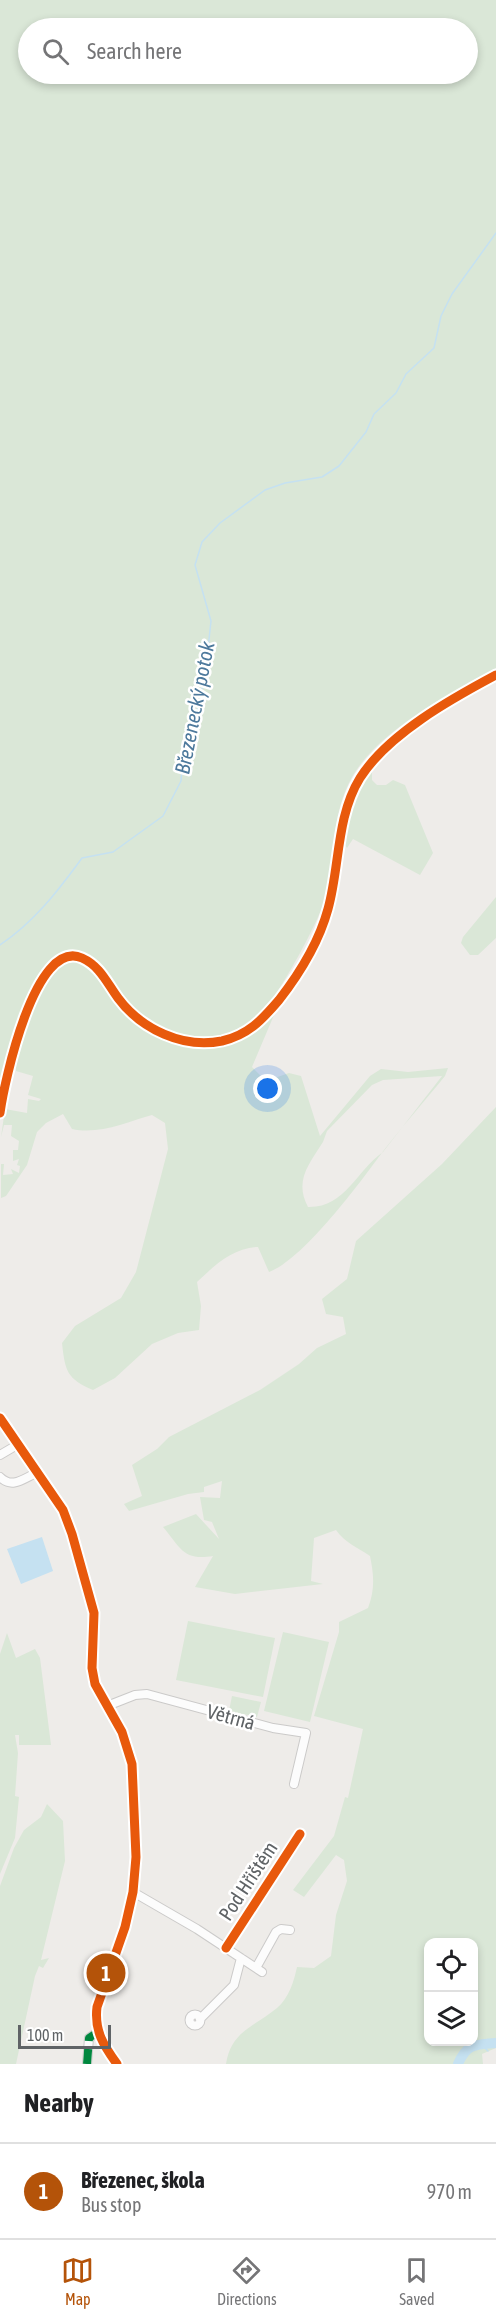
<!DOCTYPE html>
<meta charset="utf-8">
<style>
:root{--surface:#fff;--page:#f2f2f2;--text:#202124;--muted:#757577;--line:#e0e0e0;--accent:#b45309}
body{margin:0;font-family:"Asap Condensed",sans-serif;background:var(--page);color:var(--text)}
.controls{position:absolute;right:18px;bottom:18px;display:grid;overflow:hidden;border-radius:12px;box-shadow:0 3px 9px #0003}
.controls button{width:54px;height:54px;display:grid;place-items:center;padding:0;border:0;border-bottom:2px solid var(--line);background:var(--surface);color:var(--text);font:30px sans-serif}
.scale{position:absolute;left:18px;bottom:15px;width:93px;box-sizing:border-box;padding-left:6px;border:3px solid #5f6366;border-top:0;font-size:16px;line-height:21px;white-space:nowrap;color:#5f6366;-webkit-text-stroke:4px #fff;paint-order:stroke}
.you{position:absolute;left:268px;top:1089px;width:21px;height:21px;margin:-15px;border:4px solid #fff;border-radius:50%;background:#1a73e8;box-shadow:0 0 0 9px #1a73e833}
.badge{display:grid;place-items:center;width:39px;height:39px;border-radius:50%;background:var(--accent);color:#fff;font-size:20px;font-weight:700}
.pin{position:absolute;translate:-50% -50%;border:3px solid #fff;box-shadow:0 2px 6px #0006}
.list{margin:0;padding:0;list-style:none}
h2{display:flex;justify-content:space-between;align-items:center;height:78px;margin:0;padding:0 24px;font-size:26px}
h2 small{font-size:20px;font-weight:400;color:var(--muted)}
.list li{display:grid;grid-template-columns:39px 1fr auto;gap:18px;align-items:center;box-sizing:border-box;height:96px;padding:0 24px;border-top:2px solid var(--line)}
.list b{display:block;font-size:22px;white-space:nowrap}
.list p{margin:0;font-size:20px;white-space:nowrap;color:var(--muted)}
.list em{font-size:20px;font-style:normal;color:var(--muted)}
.icon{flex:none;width:33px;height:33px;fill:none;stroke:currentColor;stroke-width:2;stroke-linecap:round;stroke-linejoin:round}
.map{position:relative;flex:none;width:496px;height:2064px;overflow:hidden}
.search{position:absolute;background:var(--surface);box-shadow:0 3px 9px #0003;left:18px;right:18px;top:18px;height:66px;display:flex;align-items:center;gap:15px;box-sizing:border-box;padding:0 21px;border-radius:33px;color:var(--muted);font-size:22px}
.sheet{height:174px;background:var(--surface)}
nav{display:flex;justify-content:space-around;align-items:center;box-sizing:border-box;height:84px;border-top:2px solid var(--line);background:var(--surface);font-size:16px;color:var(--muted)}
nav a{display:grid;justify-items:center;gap:3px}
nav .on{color:var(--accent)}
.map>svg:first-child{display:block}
.green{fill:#dae7d7;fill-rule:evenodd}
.water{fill:#c5e1f1}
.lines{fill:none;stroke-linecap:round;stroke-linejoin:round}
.stream{stroke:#c5e1f1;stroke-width:1.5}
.river{stroke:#c5e1f1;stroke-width:10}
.minor-casing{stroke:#cbcac9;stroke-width:10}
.minor{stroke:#fcfcfc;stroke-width:8}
.quiet{stroke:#00873e;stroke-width:8;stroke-dasharray:15 8;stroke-linecap:butt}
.cycleway-casing{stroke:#fff;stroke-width:13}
.cycleway{stroke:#e8590c;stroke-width:9}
.labels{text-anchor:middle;stroke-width:5;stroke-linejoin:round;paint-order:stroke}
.street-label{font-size:20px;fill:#5f6366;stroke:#fff}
.water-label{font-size:21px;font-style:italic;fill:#4d799c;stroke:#fff}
</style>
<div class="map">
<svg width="496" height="2064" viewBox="0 0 496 2064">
<rect width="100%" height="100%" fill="#eeece9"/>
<path class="green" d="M0,0H496V668C449,694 379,730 352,777C331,815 335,855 326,896C320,920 278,997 260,1015C257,1018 252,1020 248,1022L251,1024C237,1034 221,1037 204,1038C184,1038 159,1032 143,1019C122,1001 95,941 63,955C29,969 18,1026 10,1057C7,1067 6,1080 0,1088ZM28,28H468V74H28Z
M372,768V780L377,785H386L393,780L405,785L433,853L420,875L353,839L347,848L343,842L354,795Z
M496,897V938L478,955H470L461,943L463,937Z
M77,961L90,967L116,1002L139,1025L166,1039L221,1045L249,1036L274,1015L252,1067L266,1081L289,1073L301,1076L320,1136L370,1076L381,1069L408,1072L448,1068L445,1076C423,1103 399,1130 378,1158C356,1188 302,1260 269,1272L258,1247C233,1248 215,1265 197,1282L201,1306L199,1330L178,1333L152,1344L115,1378L93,1390C67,1379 65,1371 62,1343L75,1326L121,1298L136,1272L168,1149L165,1123L152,1115C127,1122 99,1135 72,1129L63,1114L46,1123L37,1132L27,1165L6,1196L1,1198V1164H4L3,1175L13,1174L11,1169L19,1173L20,1166L17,1165L19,1159L13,1161V1150H18L19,1141L11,1136L12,1125H4L1,1137L5,1109L27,1113L28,1099L39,1101L41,1099L28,1095L33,1076L16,1071L15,1066C23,1037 38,958 77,961ZM442,1076L383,1152C356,1171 345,1208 308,1207C294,1181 309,1164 323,1142L327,1131L372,1085L383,1080Z
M496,1107V2048L482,2054L483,2064H226C231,2031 254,2027 277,2008C289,1998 294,1981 297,1967L314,1968L331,1956L336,1915L347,1881L344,1860L336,1855L304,1897L293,1890L334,1836L345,1797L348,1798L363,1729L314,1716L339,1632V1622L368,1608C375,1590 374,1575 370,1556C357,1547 345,1543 336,1530L314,1538L311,1581L323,1584L235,1594L195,1587L213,1556C183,1561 181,1548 163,1527L196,1514L219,1539L212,1522L204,1520L200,1497L220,1498L222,1481L204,1487V1492L188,1494L129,1511L124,1504L142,1496L132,1465L157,1449L169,1437L260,1390L299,1364L317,1348L346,1334L343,1317L326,1314L322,1299L347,1279L356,1241L442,1164ZM428,1942H474V2042H428Z
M188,1621L275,1638L263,1697L176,1680Z
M283,1632L329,1642L310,1722L264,1711Z
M7,1633L16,1658L35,1649L40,1658L51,1745H19V1735H15L18,1753L15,1796L19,1797L15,1838L0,1874V1654Z
M232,1696L261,1702L257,1717L229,1711Z
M47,1804L63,1821L65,1861L41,1960L49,1958L43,1968L39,1966L35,1976L16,2064H0V1886L14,1848L24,1830L41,1817Z"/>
<path class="water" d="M42,1537L53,1571L21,1584L7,1549Z"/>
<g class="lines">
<path class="stream" d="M0,945C34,922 58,891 82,858L113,852L163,816L181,781L184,744L197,712L205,676L211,621L195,565L202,542L220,523L265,490L285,483L322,477L339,466L366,432L374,414L396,393L406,374L434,348L441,316L452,294L496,233
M481,2044L488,2051"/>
<path class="river" d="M458,2064C467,2043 475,2045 496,2043"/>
<g class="minor-casing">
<path id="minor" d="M0,1113C4,1083 35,937 82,958C100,966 107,983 118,998C141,1029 183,1049 222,1041C248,1035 262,1020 279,1000C300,973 319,942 328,909C340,866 336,817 360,778C388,734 451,699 496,675
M0,1418L63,1510L72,1534L94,1613L92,1668L95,1684L122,1732L132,1764L136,1857L133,1892L125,1927L97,2007C94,2031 104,2046 117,2064
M0,1455L17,1445
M0,1477C12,1489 23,1479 36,1473
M107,1706L135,1695L147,1694L273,1728L306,1733L294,1784
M133,1892L197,1929L262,1972
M226,1948L300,1834
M256,1968L276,1932L281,1929L290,1930
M189.5 2020a5.5 5.5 0 1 1 11 0a5.5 5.5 0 1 1-11 0Z
M200,2019L234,1985L241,1958
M87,2064L89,2038L98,2032"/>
</g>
<use href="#minor" class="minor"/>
<path class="quiet" d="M87,2064L89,2038L98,2032"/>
<g class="cycleway-casing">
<path id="cycleway" d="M0,1113C4,1083 35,937 82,958C100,966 107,983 118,998C141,1029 183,1049 222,1041C248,1035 262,1020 279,1000C300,973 319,942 328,909C340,866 336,817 360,778C388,734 451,699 496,675
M0,1418L63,1510L72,1534L94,1613L92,1668L95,1684L122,1732L132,1764L136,1857L133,1892L125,1927L97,2007C94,2031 104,2046 117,2064
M226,1948L300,1834"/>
</g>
<use href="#cycleway" class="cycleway"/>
</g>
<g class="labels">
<g class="street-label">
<text transform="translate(231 1717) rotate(15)" y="7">Větrná</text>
<text transform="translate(248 1881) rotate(-57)" y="7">Pod Hřištěm</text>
</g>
<g class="water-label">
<text transform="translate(195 708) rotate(-79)" y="7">Březenecký potok</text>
</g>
</g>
</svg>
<div class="controls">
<button><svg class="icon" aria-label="locate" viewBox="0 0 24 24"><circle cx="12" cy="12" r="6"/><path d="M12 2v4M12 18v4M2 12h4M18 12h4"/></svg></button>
<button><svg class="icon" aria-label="layers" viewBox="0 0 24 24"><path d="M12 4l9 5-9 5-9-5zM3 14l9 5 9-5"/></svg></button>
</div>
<div class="scale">100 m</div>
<div class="you"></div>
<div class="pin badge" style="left:106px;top:1973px">1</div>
<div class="search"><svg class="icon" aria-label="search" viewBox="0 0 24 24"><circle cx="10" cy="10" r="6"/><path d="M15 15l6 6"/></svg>Search here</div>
</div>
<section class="sheet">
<h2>Nearby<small></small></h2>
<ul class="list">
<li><span class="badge">1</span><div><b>Březenec, škola</b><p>Bus stop</p></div><em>970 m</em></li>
</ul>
</section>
<nav>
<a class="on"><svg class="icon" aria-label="map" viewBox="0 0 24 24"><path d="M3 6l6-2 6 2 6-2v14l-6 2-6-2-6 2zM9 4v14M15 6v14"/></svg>Map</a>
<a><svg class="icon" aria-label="directions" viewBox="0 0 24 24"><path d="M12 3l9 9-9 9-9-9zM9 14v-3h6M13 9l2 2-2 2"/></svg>Directions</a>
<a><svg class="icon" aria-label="saved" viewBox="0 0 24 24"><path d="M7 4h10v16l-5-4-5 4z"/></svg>Saved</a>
</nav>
